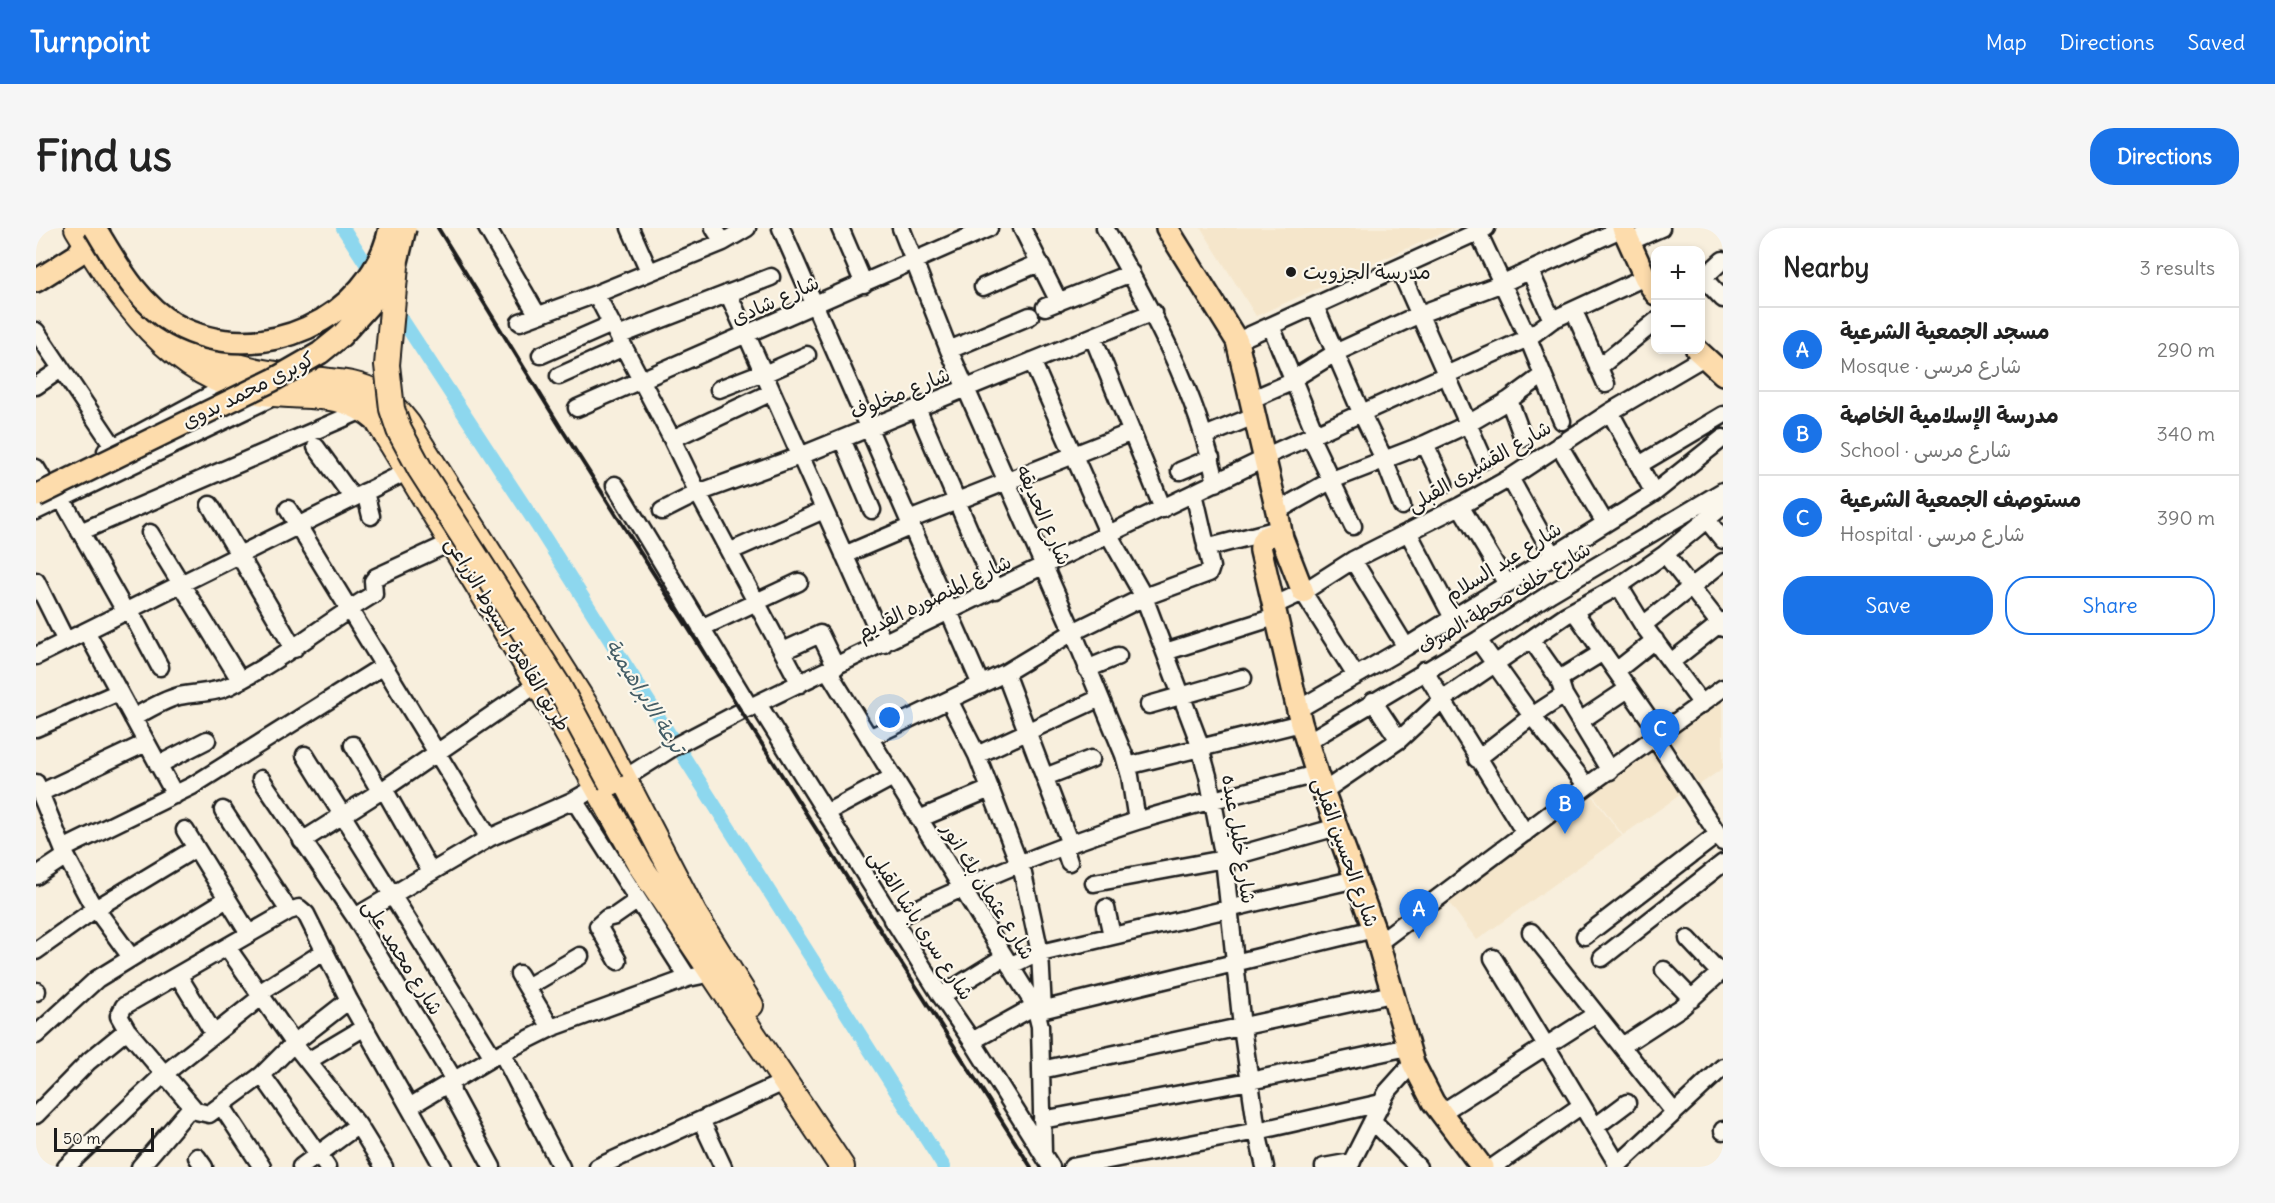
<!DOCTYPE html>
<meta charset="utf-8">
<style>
:root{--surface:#fff;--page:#f6f6f6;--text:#222;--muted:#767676;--line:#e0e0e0;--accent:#1a73e8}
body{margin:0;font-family:Delius,"Playpen Sans Arabic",sans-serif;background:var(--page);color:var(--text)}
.controls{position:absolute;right:18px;top:18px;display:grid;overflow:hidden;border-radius:12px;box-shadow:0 3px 9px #0003}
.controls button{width:54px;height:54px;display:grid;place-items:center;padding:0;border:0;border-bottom:2px solid var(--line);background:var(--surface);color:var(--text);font:30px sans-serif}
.scale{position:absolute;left:18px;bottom:15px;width:100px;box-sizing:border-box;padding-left:6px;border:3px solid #1c1c1c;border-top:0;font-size:16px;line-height:21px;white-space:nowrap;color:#1c1c1c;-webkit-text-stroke:4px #fbf7ec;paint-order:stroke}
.you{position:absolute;left:854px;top:490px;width:21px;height:21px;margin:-15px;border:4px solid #fff;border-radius:50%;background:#1a73e8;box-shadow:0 0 0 9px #1a73e833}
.badge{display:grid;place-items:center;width:39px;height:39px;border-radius:50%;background:var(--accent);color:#fff;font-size:20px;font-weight:700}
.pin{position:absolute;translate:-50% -50px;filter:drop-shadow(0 2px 3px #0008)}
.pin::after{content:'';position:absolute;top:32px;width:21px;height:18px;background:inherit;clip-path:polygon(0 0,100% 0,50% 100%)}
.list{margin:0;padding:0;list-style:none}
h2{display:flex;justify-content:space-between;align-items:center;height:78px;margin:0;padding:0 24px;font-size:26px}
h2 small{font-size:20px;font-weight:400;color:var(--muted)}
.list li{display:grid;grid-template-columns:39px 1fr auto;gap:18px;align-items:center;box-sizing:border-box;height:84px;padding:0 24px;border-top:2px solid var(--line)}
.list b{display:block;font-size:22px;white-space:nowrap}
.list p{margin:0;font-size:20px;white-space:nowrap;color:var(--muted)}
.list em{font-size:20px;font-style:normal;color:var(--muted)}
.actions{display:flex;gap:12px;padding:18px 24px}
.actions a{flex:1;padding:14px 0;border:2px solid var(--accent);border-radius:24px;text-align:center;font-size:21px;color:var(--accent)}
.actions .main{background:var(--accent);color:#fff}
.map{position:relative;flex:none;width:1687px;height:939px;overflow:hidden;border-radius:24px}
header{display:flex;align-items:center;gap:36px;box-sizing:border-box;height:84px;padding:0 30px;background:var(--accent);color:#fff}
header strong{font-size:28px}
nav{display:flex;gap:33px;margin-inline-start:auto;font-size:21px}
.intro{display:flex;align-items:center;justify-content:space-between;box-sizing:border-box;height:144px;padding:0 36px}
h1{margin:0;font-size:42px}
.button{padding:15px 27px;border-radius:24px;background:var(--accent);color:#fff;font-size:21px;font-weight:700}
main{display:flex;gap:36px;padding:0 36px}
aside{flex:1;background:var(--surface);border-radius:24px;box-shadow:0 3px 9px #0003}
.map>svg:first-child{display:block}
.built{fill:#f5e6cb}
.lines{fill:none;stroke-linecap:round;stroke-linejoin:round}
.canal{stroke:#8dd7ee;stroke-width:14}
.minor-casing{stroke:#1c1c1c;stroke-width:21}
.major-casing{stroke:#1c1c1c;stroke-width:26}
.highway-casing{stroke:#1c1c1c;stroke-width:28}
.minor{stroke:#fbf7ec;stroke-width:16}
.major{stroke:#fddcac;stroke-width:21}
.highway{stroke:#fddcac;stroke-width:24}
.rail{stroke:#1c1c1c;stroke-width:4}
.major-bridge-casing{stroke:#1c1c1c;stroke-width:26;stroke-linecap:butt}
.highway-bridge-casing{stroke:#1c1c1c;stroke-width:28;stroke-linecap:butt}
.major-bridge{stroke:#fddcac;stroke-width:21}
.highway-bridge{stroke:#fddcac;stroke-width:24}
.poi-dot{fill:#1c1c1c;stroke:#fbf7ec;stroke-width:2}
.labels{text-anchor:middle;stroke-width:4.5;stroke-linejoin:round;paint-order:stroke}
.poi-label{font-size:20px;fill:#1c1c1c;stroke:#fbf7ec;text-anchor:start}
.street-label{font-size:20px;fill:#1c1c1c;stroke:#fbf7ec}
.water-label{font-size:21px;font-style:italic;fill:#445d66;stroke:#fbf7ec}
</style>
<header>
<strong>Turnpoint</strong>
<nav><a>Map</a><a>Directions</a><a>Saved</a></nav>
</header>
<div class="intro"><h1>Find us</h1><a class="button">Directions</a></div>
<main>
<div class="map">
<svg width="1687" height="939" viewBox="0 0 1687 939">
<rect width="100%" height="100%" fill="#f8efdd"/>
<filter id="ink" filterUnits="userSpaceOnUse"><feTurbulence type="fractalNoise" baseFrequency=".0167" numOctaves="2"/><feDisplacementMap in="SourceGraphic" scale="12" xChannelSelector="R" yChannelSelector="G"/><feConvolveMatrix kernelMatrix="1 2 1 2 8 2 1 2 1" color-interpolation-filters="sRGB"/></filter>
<g filter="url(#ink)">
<path class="built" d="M1165,0H1417L1220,88Z
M1687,466V540L1663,557L1631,507Z
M1619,513L1651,562L1587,607L1552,560Z
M1551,561L1586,608L1441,712L1407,667Z"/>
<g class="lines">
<path class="canal" d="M307,0L338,48
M358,79L504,302L908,939"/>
<g class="minor-casing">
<path id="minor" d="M451,0L501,86
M594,0L613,43
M678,0L687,14
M745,0L945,457
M804,0L828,56
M865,0L913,122L1037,404L1088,527L1094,548L1101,593
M986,0L1023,74
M1069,0C1115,81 1161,163 1180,255
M1442,4L1492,110L1526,193
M1593,14L1625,0
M1363,40L1448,232
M1494,43L1516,92
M1667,50L1687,71
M1664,53L1687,32
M947,59L1003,35
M692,65L848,416
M560,66L636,211L662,265L764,456
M1279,78L1325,184L1348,231L1366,278
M1009,79L1095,45
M1538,83L1570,156
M484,94L560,66L687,14L711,0
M1235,98L1279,205
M0,103L78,219
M582,108L735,49
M1057,109L1127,281
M1201,113L1450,0
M913,122L994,88
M505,127L576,96
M996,133L1073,307L1108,369L1161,509L1172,548L1188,631L1206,799L1221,903L1229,939
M1562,140L1620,93
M728,146L771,127
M523,148L588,119
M1257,151L1299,125L1384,86L1467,55L1587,0
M0,158L25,141
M683,161L727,144
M1214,172L1258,153
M1473,172L1487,210
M541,180L953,0
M881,180L959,362
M1574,184L1618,265
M1169,208L1218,188
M1274,208L1317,298
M636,211L736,164
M806,211L836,282
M1389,216L1408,256
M1523,217L1569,295
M280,219L317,270
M70,223L193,157
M1228,229L1492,110L1516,92L1609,49
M1603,237L1687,187
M0,240L9,255
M1144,243L1175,230
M1474,250L1517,327
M579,257L714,480
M329,264L335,288
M26,271L89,383
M174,277L258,421
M1424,278L1471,356
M252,281L453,610
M0,283L241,167
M626,283L662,265L764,228L1117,84
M1241,283L1296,252L1389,216L1432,196L1473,172L1507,147
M873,292L1096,204
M1671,292L1687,312
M44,304L329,181
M1372,304L1417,390
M114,305L204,452
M1170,320L1239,302
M695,323L788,282
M1629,326L1687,400
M808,327L876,298
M1317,332L1370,419
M0,353L30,413
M1583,358L1607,397L1666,476
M1267,364L1320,448
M1237,378L1267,364L1317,332L1424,278L1474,250L1574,184L1668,129
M93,381L124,439
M1538,383L1624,506
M1607,397L1687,334
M665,400L763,354
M50,403L139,567
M1495,411L1523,451L1528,467L1574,543
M1442,412L1496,488L1551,558
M747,423L784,406L800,439
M1129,424L1239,389
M0,428L372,243
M1635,434L1687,393
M1051,441L1082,428
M1388,442L1489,605
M792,443L999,778L1004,798L1007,925
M1580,443L1619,412
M969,445L1034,616
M1523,451L1567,424
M913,472L941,527L987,646L1004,725L1007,782
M1337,473L1363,512
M722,476L905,768L936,813L1015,939
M1113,477L1207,450
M1261,482L1370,419L1618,265L1687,210
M97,490C111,482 127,472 143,468C160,464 177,466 193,458C245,433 289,395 338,366L337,353L340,349L416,314
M1544,493L1592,461
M0,500L83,464
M833,510L969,445L1037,404L1108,369L1173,345L1175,339L1158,265
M1619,510L1687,614
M1271,514L1442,412L1515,365L1687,263
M317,517L344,563
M269,527L457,829
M941,527L1064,470
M1441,531L1496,488L1528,467
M122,537L171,512
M1091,538L1265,495
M1009,549L1055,531
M589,550L641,517L706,483L1228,231
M225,551L319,689L415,847L416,865L456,939
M0,555L30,628L54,673L95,729
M348,561L395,644
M1288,563L1363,512L1406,472L1530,387L1583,358L1629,326L1687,278
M4,565L110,515
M538,572L652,750
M187,582L253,683
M790,585L857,549
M883,591L954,561
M149,602L213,706
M266,613L348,561L501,456
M1028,619L1033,634
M27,621L156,558L347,438
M0,648L30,628
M1058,655L1188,631L1301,599
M1070,680L1076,708
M319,689L453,610L538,572L561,559
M856,692C936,655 1017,619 1101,593C1160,575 1221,561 1281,546
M1495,704L1638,884
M1549,708L1682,606
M1652,711L1684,745
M1342,715L1551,558L1687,460
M191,719L258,815
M0,723L59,681L160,620
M1457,730L1582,937
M1566,730L1687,635
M582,733L562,698L571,690L579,688L602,672
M974,738L996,727L1320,651
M1628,742L1656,771
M483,746L515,800
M142,747L178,806
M491,759L544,728
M0,764L1,763
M223,765L289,723
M905,768L968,729
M313,772L258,815L226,847L173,886L160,883L91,802L83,788L88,778L253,683L263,680L270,686L313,772L407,939
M1001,783L1338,701
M0,807L61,751L191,671
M936,813L999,778
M258,816L322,897L348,939
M1586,818L1646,779L1687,742
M466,825L525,939
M272,833L329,799
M1005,842L1356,766
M226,847L291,939
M185,877L226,939
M373,879L457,829L515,800L652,750L676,745
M1405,885L1560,786
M0,887L53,833L91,802
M665,892L687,939
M1006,892L1214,853L1372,819
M1337,893L1382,939
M1559,899L1591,875
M1687,903V902
M161,929L168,939
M30,939L128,846L225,769
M104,939L156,878
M265,939L322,897
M562,939L748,854
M1036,939L1221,903L1345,875
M1288,939L1316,934
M1313,939L1351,864L1377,835
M1457,939L1546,877
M1580,939L1687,839"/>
</g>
<g class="major-casing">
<path id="major" d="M1131,0L1201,113L1241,283L1246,310
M1587,0L1609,49L1620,66
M0,53L41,27L50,14L63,5
M1661,122L1687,146
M1267,364L1246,310C1234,303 1223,310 1225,323L1265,495L1281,546L1338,701L1377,835L1397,874L1446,939"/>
</g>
<g class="highway-casing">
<path id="highway" d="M41,0C82,68 136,150 221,164C266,172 305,159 341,192L523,491L606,640L806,939
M132,93C177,143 224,144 286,152C304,154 323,155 339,165C353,173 363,184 372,196L552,481L658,685L715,777"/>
</g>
<use href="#minor" class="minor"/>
<use href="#major" class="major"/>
<use href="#highway" class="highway"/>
<path class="rail" d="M402,0L525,200L995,939"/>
<g class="major-bridge-casing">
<path id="major-bridge" d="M59,0C81,36 103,77 140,97C223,142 335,92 354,0
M0,268L237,152L284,125L305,108L343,66L360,38L369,0"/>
</g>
<g class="highway-bridge-casing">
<path id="highway-bridge" d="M360,38L351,137L356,181L363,202L384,241L522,457L575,555"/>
</g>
<use href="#major-bridge" class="major-bridge"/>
<use href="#highway-bridge" class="highway-bridge"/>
</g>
</g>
<circle class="poi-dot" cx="1255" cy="44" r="6"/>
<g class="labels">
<g class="poi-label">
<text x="1267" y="51">مدرسة الجزويت</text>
</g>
<g class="street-label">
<text transform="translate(739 72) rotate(-24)" y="7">شارع شادى</text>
<text transform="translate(212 162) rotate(-27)" y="7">كوبرى محمد بدوى</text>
<text transform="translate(864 165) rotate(-22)" y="7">شارع مخلوف</text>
<text transform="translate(1443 238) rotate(-30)" y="7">شارع القشيرى القبلى</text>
<text transform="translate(1008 287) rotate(66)" y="7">شارع الحديقه</text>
<text transform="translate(1467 334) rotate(-32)" y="7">شارع عبد السلام</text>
<text transform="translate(898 369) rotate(-26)" y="7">شارع المنصوره القديم</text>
<text transform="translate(1468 370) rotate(-31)" y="7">شارع خلف محطة الصرف</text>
<text transform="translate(472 406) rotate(59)" y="7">طريق القاهرة, اسيوط الزراعى</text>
<text transform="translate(1203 611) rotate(81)" y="7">شارع خليل عبده</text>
<text transform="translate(1310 624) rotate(70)" y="7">شارع الحسين القبلى</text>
<text transform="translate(952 663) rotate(58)" y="7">شارع عثمان بك انور</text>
<text transform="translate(885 697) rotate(57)" y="7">شارع سرى باشا القبلى</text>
<text transform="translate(367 729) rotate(58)" y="7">شارع محمد على</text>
</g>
<g class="water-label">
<text transform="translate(609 468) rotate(58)" y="7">ترعة الابراهيمية</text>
</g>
</g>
</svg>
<div class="controls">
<button>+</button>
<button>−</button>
</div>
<div class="scale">50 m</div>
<div class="you"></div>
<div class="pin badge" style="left:1383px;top:711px">A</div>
<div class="pin badge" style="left:1529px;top:606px">B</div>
<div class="pin badge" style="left:1624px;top:531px">C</div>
</div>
<aside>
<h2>Nearby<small>3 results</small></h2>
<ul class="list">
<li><span class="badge">A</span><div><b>مسجد الجمعية الشرعية</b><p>Mosque · شارع مرسى</p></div><em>290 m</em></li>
<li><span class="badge">B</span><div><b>مدرسة الإسلامية الخاصة</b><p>School · شارع مرسى</p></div><em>340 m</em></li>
<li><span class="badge">C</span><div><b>مستوصف الجمعية الشرعية</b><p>Hospital · شارع مرسى</p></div><em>390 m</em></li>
</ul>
<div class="actions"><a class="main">Save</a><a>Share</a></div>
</aside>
</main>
